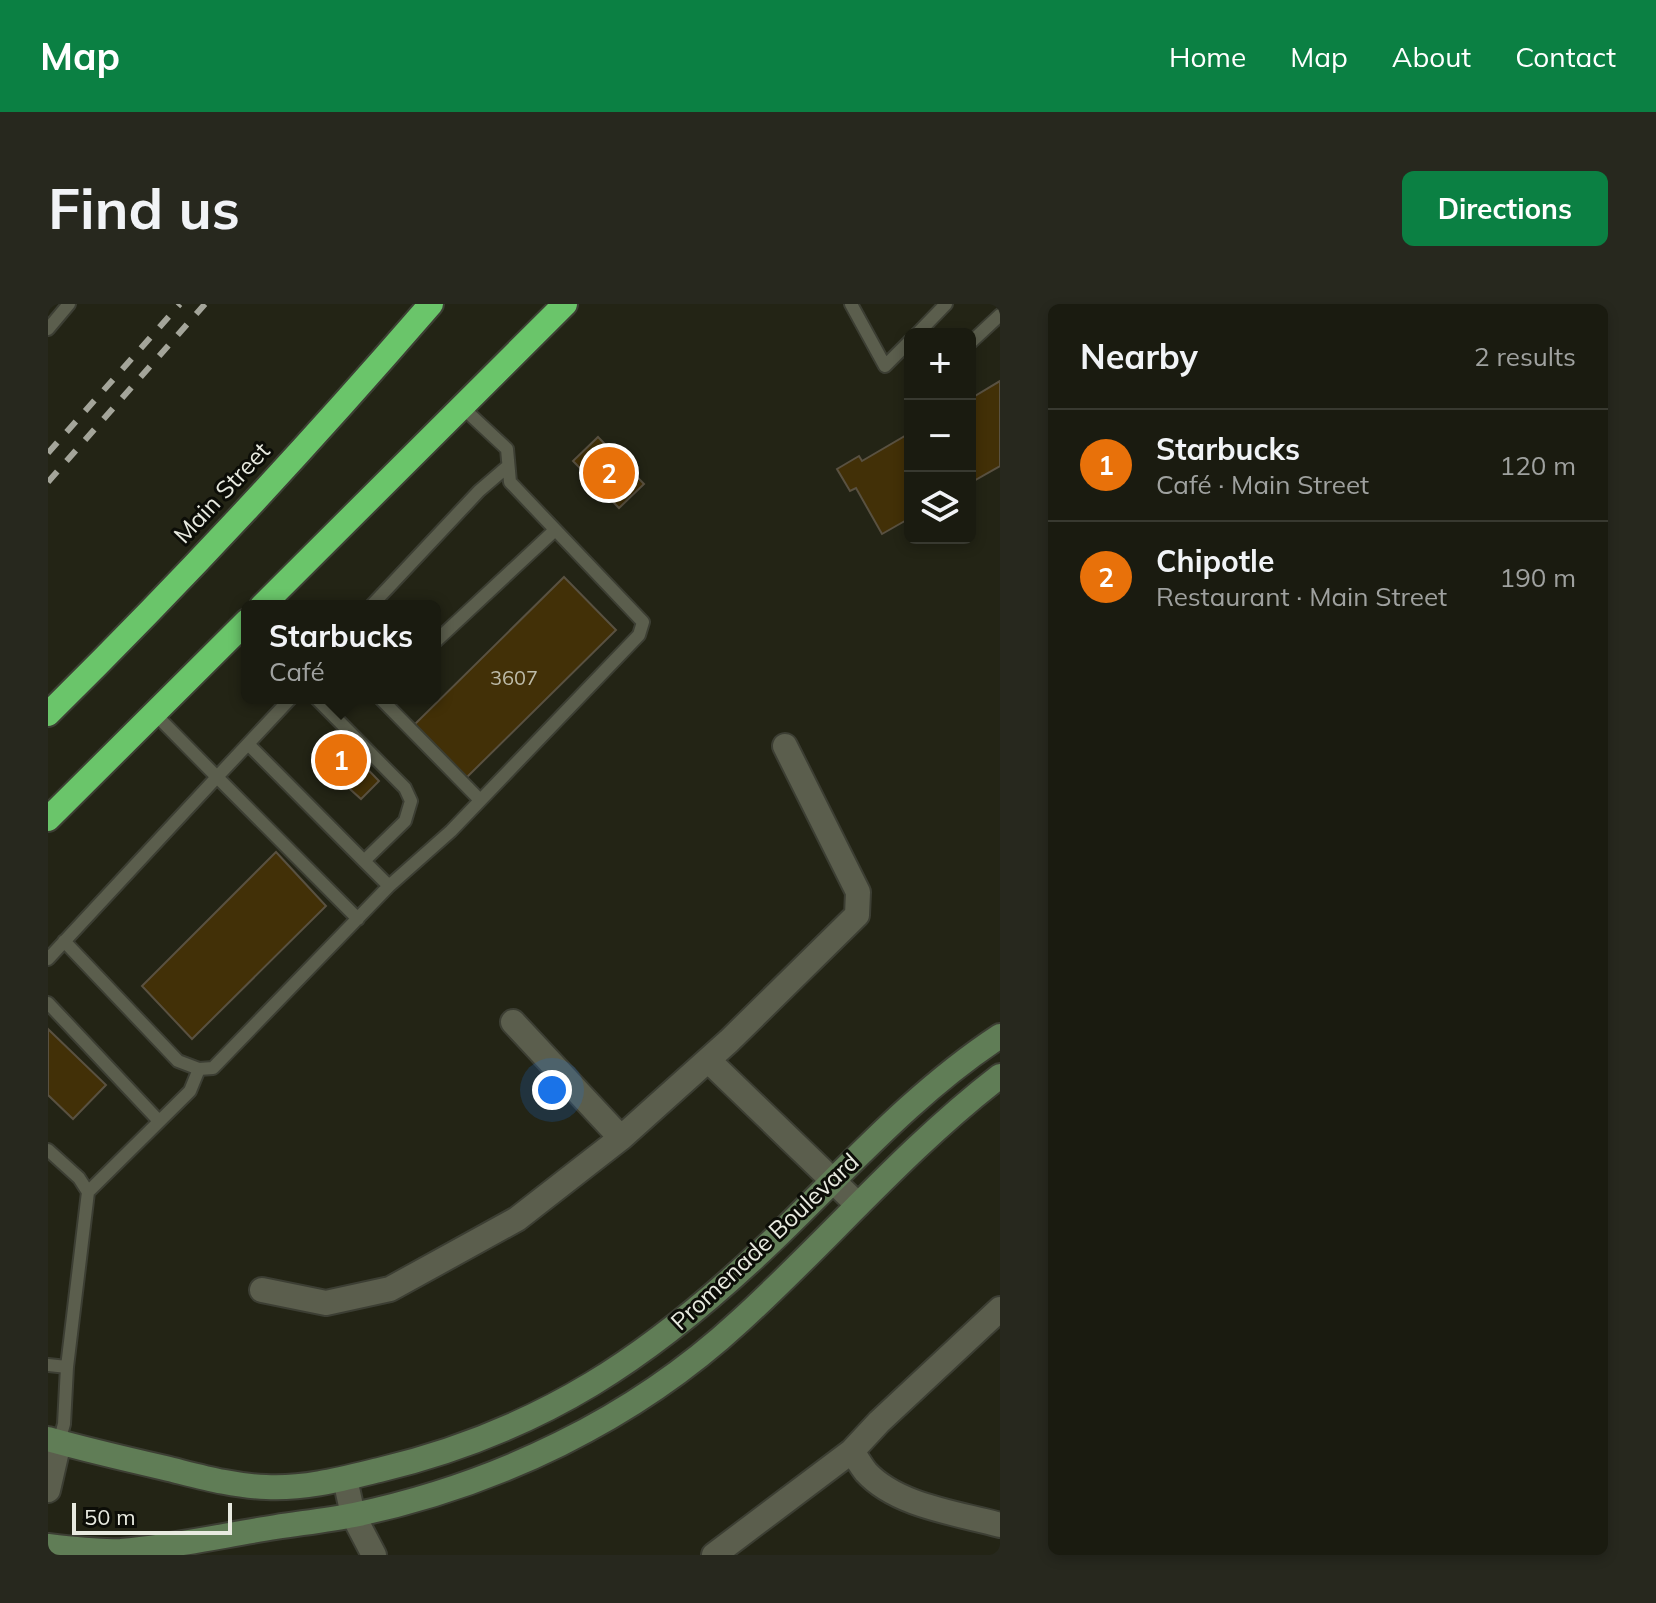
<!DOCTYPE html>
<meta charset="utf-8">
<style>
:root{--surface:#1a1b10;--page:#27281e;--text:#f1f3f6;--muted:#9fa19f;--line:#383930;--accent:#0b8043}
body{margin:0;font-family:Mulish,sans-serif;background:var(--page);color:var(--text)}
.controls{position:absolute;right:24px;top:24px;display:grid;overflow:hidden;border-radius:12px;box-shadow:0 4px 12px #0003}
.controls button{width:72px;height:72px;display:grid;place-items:center;padding:0;border:0;border-bottom:2px solid var(--line);background:var(--surface);color:var(--text);font:40px sans-serif}
.scale{position:absolute;left:24px;bottom:20px;width:160px;box-sizing:border-box;padding-left:8px;border:4px solid #e8eae0;border-top:0;font-size:22px;line-height:28px;white-space:nowrap;color:#e8eae0;-webkit-text-stroke:6px #0c0d07;paint-order:stroke}
.you{position:absolute;left:504px;top:786px;width:28px;height:28px;margin:-20px;border:6px solid #fff;border-radius:50%;background:#1a73e8;box-shadow:0 0 0 12px #1a73e833}
.badge{display:grid;place-items:center;width:52px;height:52px;border-radius:50%;background:var(--accent);color:#fff;font-size:26px;font-weight:700}
.pin{position:absolute;translate:-50% -50%;border:4px solid #fff;box-shadow:0 2px 8px #0006}
.popup{position:absolute;left:193px;top:296px;width:200px;height:104px;box-sizing:border-box;display:grid;place-content:center;border-radius:12px;background:var(--surface);filter:drop-shadow(0 2px 6px #0005);font-size:26px;white-space:nowrap;color:var(--muted)}
.popup b{font-size:30px;color:var(--text)}
.popup::after{content:'';position:absolute;left:50%;top:100%;margin-left:-16px;border:16px solid transparent;border-top-color:var(--surface)}
.list{margin:0;padding:0;list-style:none}
h2{display:flex;justify-content:space-between;align-items:center;height:104px;margin:0;padding:0 32px;font-size:34px}
h2 small{font-size:26px;font-weight:400;color:var(--muted)}
.list li{display:grid;grid-template-columns:52px 1fr auto;gap:24px;align-items:center;box-sizing:border-box;height:112px;padding:0 32px;border-top:2px solid var(--line)}
.list b{display:block;font-size:30px;white-space:nowrap}
.list p{margin:0;font-size:26px;white-space:nowrap;color:var(--muted)}
.list em{font-size:26px;font-style:normal;color:var(--muted)}
.icon{flex:none;width:44px;height:44px;fill:none;stroke:currentColor;stroke-width:2;stroke-linecap:round;stroke-linejoin:round}
.map{position:relative;flex:none;width:952px;height:1251px;overflow:hidden;border-radius:12px}
header{display:flex;align-items:center;gap:48px;box-sizing:border-box;height:112px;padding:0 40px;background:var(--accent);color:#fff}
header strong{font-size:38px}
nav{display:flex;gap:44px;margin-inline-start:auto;font-size:28px}
.intro{display:flex;align-items:center;justify-content:space-between;box-sizing:border-box;height:192px;padding:0 48px}
h1{margin:0;font-size:56px}
.button{padding:20px 36px;border-radius:12px;background:var(--accent);color:#fff;font-size:28px;font-weight:700}
main{display:flex;gap:48px;padding:0 48px}
aside{flex:1;background:var(--surface);border-radius:12px;box-shadow:0 4px 12px #0003}
.map>svg:first-child{display:block}
.building{fill:#423007;stroke:#595141;stroke-width:2}
.lines{fill:none;stroke-linecap:round;stroke-linejoin:round}
.lane-casing{stroke:#3c3e33;stroke-width:16}
.street-casing{stroke:#3c3e33;stroke-width:28}
.secondary-casing{stroke:#3c3e33;stroke-width:28}
.highway-casing{stroke:#3c3e33;stroke-width:28}
.lane{stroke:#5b5e4d;stroke-width:12}
.street{stroke:#5b5e4d;stroke-width:24}
.secondary{stroke:#607d56;stroke-width:24}
.highway{stroke:#6ac56a;stroke-width:24}
.rail{stroke:#a4a59a;stroke-width:6;stroke-dasharray:14 14;stroke-linecap:butt}
.labels{text-anchor:middle;stroke-width:6;stroke-linejoin:round;paint-order:stroke}
.number-label{font-size:20px;fill:#bebcaa}
.street-label{font-size:24px;fill:#e8eae0;stroke:#0c0d07}
</style>
<header>
<strong>Map</strong>
<nav><a>Home</a><a>Map</a><a>About</a><a>Contact</a></nav>
</header>
<div class="intro"><h1>Find us</h1><a class="button">Directions</a></div>
<main>
<div class="map">
<svg width="952" height="1251" viewBox="0 0 952 1251">
<rect width="100%" height="100%" fill="#232415"/>
<path class="building" d="M952,77V162L922,179V95Z
M862,129V214L834,230L808,184L802,187L789,165L811,152L814,157Z
M550,133L596,180L571,204L525,157Z
M516,273L568,326L417,475L365,422Z
M284,431L292,439L297,435L305,444L302,447L331,477L313,495L282,467L284,464L267,447Z
M228,548L278,602L144,735L94,682Z
M0,725L58,781L25,815L0,791Z"/>
<g class="lines">
<g class="lane-casing">
<path id="lane" d="M803,0L837,62L862,37
M0,25L21,0
M869,30L898,0
M922,39L952,11
M323,302L431,187L460,162
M387,338L507,226
M243,394L169,473L310,615
M332,394L432,496
M200,440L316,557
M341,582L403,527L591,331L595,318L462,178L459,145L414,103
M16,637L130,757L151,765L165,764L341,582L316,557L357,517L363,497L357,484L268,394
M0,655L169,473L106,409
M0,699L111,817
M0,846L31,874L40,888
M0,1061L19,1063L16,1120L11,1138
M19,1063L40,888L142,787L151,765"/>
</g>
<g class="street-casing">
<path id="street" d="M465,718L573,834
M660,756L810,901
M214,986L278,999L342,985L469,915L573,834L681,737L809,611L810,588L737,442
M804,1147C808,1153 813,1162 818,1168C849,1202 909,1209 952,1221
M297,1175L305,1211L326,1251
M0,1186L11,1138
M666,1251L804,1147L831,1118L952,1005"/>
</g>
<g class="secondary-casing">
<path id="secondary" d="M0,1135C39,1146 78,1155 117,1164C150,1172 184,1182 218,1183C257,1185 294,1175 331,1166C494,1127 604,1052 723,938C797,867 865,789 952,732
M0,1242C24,1245 48,1248 73,1247C124,1243 177,1231 228,1223C254,1219 281,1216 306,1211C448,1181 585,1116 692,1017C780,937 857,845 952,772"/>
</g>
<g class="highway-casing">
<path id="highway" d="M214,302L517,0
M0,410C133,279 261,141 383,0
M0,515L199,317"/>
</g>
<use href="#lane" class="lane"/>
<use href="#street" class="street"/>
<use href="#secondary" class="secondary"/>
<use href="#highway" class="highway"/>
<path class="rail" d="M0,149L132,0
M0,178L157,0"/>
</g>
<g class="labels">
<g class="number-label">
<text x="466" y="381">3607</text>
</g>
<g class="street-label">
<text transform="translate(174 189) rotate(-47)" y="8">Main Street</text>
<text transform="translate(717 938) rotate(-43)" y="8">Promenade Boulevard</text>
</g>
</g>
</svg>
<div class="controls">
<button>+</button>
<button>−</button>
<button><svg class="icon" aria-label="layers" viewBox="0 0 24 24"><path d="M12 4l9 5-9 5-9-5zM3 14l9 5 9-5"/></svg></button>
</div>
<div class="scale">50 m</div>
<div class="you"></div>
<div class="pin badge" style="left:293px;top:456px;background:#e8710a">1</div>
<div class="popup"><b>Starbucks</b>Café</div>
<div class="pin badge" style="left:561px;top:169px;background:#e8710a">2</div>
</div>
<aside>
<h2>Nearby<small>2 results</small></h2>
<ul class="list">
<li><span class="badge" style="background:#e8710a">1</span><div><b>Starbucks</b><p>Café · Main Street</p></div><em>120 m</em></li>
<li><span class="badge" style="background:#e8710a">2</span><div><b>Chipotle</b><p>Restaurant · Main Street</p></div><em>190 m</em></li>
</ul>
</aside>
</main>
